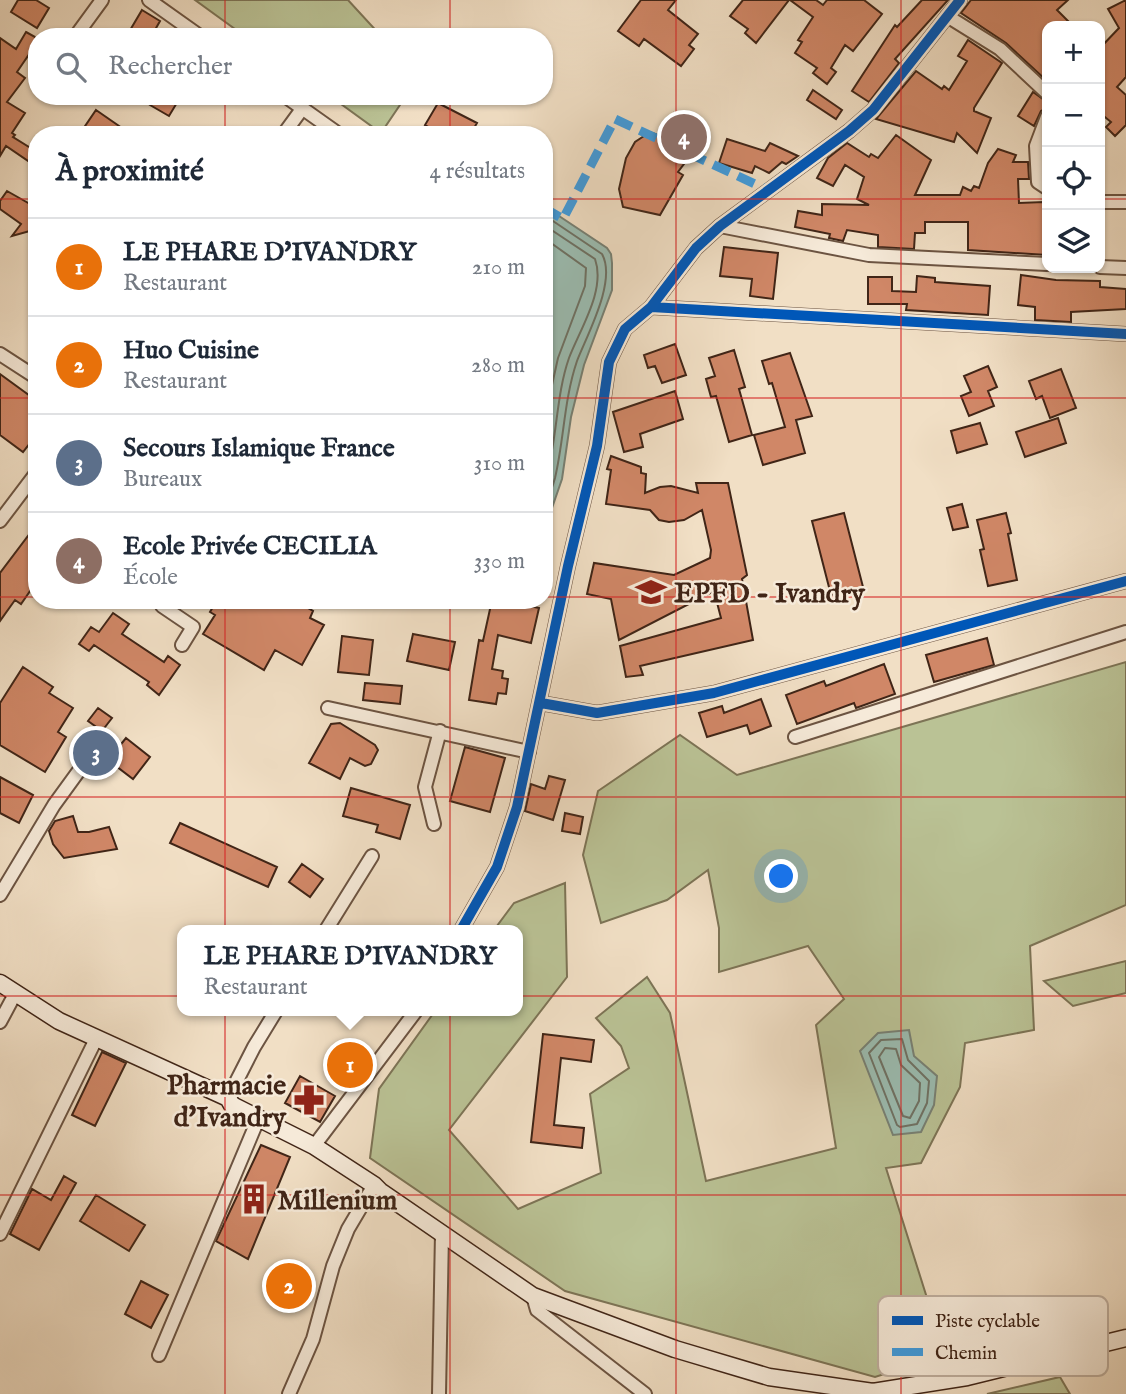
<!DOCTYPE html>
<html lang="fr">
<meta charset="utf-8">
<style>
:root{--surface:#fff;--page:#f2f2f3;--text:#1f2937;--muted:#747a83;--line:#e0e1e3;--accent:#db2777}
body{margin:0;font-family:"IM FELL English",serif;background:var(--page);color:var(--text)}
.controls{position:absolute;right:21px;top:21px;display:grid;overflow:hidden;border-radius:14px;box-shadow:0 2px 5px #0004}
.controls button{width:63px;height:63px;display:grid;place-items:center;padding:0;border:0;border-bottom:2px solid var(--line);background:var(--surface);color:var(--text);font:35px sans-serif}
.you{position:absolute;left:782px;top:877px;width:24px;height:24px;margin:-18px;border:5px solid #fff;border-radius:50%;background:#1a73e8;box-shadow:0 0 0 10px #1a73e833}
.badge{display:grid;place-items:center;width:46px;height:46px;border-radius:50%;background:var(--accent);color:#fff;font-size:23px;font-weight:700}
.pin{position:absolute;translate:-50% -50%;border:4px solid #fff;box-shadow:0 2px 7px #0006}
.popup{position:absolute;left:177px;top:925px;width:346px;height:91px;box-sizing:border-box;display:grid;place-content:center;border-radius:14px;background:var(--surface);filter:drop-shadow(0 2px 5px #0005);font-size:23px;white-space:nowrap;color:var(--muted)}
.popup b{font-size:26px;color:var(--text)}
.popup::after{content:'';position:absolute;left:50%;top:100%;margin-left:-14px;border:14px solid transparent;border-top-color:var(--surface)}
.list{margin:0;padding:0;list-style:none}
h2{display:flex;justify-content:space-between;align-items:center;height:91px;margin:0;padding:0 28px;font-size:30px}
h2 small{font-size:23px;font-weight:400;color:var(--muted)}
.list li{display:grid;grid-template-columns:46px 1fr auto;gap:21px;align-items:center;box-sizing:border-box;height:98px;padding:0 28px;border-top:2px solid var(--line)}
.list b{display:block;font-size:26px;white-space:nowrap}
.list p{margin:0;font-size:23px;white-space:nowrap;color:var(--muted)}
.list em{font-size:23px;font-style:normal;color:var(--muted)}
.icon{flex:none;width:38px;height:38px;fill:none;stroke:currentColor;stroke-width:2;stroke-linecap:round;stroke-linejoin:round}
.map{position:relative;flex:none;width:1126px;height:1394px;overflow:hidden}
.search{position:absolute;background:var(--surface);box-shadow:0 2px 5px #0004;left:28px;top:28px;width:525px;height:77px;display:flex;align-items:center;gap:18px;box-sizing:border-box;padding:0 24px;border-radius:28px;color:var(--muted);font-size:26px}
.panel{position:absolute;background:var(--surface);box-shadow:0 2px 5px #0004;left:28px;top:126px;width:525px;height:483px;border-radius:28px}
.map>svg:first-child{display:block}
.green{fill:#bac295;stroke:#7d7456;stroke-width:2}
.water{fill:#9bbdb2;stroke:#778074;stroke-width:2}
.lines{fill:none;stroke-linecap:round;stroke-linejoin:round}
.shore{stroke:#6e7164;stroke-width:2}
.building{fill:#d08767;stroke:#402517;stroke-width:2}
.street-casing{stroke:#6c5442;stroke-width:16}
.secondary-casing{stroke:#402517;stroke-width:19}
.street{stroke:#f6ead9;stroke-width:12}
.secondary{stroke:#f6ead9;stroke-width:16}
.quiet{stroke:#3f9cdf;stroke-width:9;stroke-dasharray:18 9;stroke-linecap:butt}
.cycleway-casing{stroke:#f6ead9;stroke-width:15}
.cycleway{stroke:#0057b8;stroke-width:10}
.grid{fill:none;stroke:#d62828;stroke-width:2;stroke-opacity:0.55}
.labels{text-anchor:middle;stroke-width:5;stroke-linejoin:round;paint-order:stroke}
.poi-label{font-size:28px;font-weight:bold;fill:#402517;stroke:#f6ead9;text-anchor:start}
.key{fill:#f6ead9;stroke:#bfaf9f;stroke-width:2}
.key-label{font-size:19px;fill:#402517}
</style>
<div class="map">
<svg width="1126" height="1394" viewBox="0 0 1126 1394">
<rect width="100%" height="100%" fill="#f1dfc5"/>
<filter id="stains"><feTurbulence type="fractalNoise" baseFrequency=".00286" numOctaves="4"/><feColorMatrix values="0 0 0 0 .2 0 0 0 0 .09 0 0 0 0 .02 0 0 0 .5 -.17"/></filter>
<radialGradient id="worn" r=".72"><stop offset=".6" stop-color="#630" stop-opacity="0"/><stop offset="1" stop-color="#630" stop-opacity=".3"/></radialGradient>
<path class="green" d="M195,0H348L382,37H246Z
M330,96H406L381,133Z
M1126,662V905L1030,946L1034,1030L965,1043L960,1087L921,1163L886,1168L945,1355L875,1377L565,1291L370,1158L379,1089L435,1011H518V930H494L514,903L565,883L567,977L449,1130L518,1209L601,1173L590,1094L629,1068L621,1046L596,1018L647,977L670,1013L706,1181L836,1148L816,1025L844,999L808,946L719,972V928L708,870L667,900L601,923L583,855L598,791L680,735L737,775Z
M1126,961V993L1073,1006L1044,981Z
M1060,1377L1070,1394H987Z"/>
<path class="water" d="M544,206L607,248L611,254L612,263V290L584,365L571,417L562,479L544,531Z
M909,1030L914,1056L937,1076L934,1105L921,1132L893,1135L860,1051L878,1033Z"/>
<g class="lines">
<path class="shore" d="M544,215L602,254C617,281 587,335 577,361C564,399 564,440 555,478C552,489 548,499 544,509
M544,225L595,259C606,290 580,329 569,358C555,398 558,442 544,481
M544,238L586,268L585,286L558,358L544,421
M902,1039L908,1060L929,1081L927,1103L917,1124L900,1127L897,1125L869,1053L881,1040Z
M885,1048L896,1049L901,1065L920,1083L919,1101L910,1118L903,1116L879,1057Z"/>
</g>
<path class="building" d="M18,0H36L49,8L37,28L11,12Z
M641,0H676L668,10L698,34L689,45L694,49L681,66L644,39L639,46L618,31Z
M743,0H789L756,43L745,33L748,29L730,16Z
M790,0H816L823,5L827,0H864L882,14L853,51L845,45L831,68L836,72L827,84L813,73L817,68L795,53L802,42L798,40L813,17Z
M922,0H948L895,59L899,63L869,102L852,91L895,25L897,27Z
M971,0H1068L1057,10L1073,26H1047V81L1006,43L961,13Z
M1126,0V77L1117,87L1126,95V125L1115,136L1106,127L1111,122L1100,113V48L1119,28L1108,9Z
M142,10L160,21L151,37H126Z
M26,32L37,38V52L32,50L17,72L25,78L7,102L25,113L12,133L15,135L13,137L37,152V167L6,146L0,156V38L16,49Z
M968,40L1002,63L974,108V111L991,118L977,153L957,133L954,142L876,119L916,71L942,89L944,86L949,90L967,61L958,56Z
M813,90L842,110L836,119L807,100Z
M1033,92L1047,102V108L1041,111L1034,126L1018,116Z
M156,96H181L169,116L150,105Z
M438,103L477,123L470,135H443L425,125Z
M96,110L132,135H79Z
M674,113L704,125L693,152L678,172L683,175L660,215L623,207L619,189L626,158L635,142L650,132L663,137Z
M896,135L931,160L915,195H960L963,187L971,191L974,186L979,188L988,163L998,149L1016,155L1013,162H1028L1029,179H1018L1019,203L1044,202L1047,255L968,250V222H925V233H915L914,249L878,247V235L847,230L843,241L829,238L830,234L795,227L798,211L822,215V204L869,205L857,199L864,177L845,165L833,186L817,178L828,158L847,143L869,157L871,154L878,158Z
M727,139L765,151L770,143L798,156L786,164L782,162L769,173L755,166L752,173L719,163Z
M7,191L37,208V229L12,236L21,224L0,209V201Z
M724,247L778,253L773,299L750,296L752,279L720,276Z
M1021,275L1056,280L1100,281V287L1126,289V309L1071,312V322L1035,320V307L1018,305Z
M917,276L935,278V282L990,286L988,315L906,310L907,304H868V277H892V291L916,292Z
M675,344L686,375L662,383L655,366L648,368L644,355Z
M734,350L745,387L739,389L752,435L729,442L716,396L711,397L706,379L715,376L709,358Z
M790,353L812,416L796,420L805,453L763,465L754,435L785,427L772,383L769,384L762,361Z
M988,366L997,387L988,391L994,406L969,416L961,396L971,392L964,376Z
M1061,369L1076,408L1050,418L1042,396L1036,399L1029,381Z
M0,374L37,401V434L23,452L0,435Z
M675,391L683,419L640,434L643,447L624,452L613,412Z
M1058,418L1066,443L1025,457L1016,432Z
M980,423L987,444L957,453L951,431Z
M611,456L641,467V473L646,474L645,493L660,487L671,486L698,493L696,483H728L747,575L742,579L753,640L640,666L643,675L626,677L620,646L721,618L714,591L619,640L611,599L587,594L594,563L674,575L710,558L711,550L702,510L684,520L669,522L659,520L650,510L606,504L611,470L607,469Z
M962,504L968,527L953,530L947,508Z
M844,513L863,587L831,595L812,521Z
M1006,513L1011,533L1008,534L1017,580L988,586L980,550L984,549L977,520Z
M37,524V581L21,604L15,600L0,621V573Z
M217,600H294L313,611L310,618L324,625L302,665L275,650L264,670L203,634L215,615L210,612Z
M492,600H503L539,608L531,643L498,635L492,669L503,671L502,678L508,679L506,694L498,693L496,704L469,700L479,640L483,641Z
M113,613L129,624L122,634L164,662L168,656L180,665L159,695L147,685L149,682L94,645L89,651L79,644L91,627L99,632Z
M413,634L455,642L449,670L407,661Z
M342,636L373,640L369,675L338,672Z
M987,638L994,665L934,682L926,655Z
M884,664L895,694L856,708L854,703L797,724L786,695L824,681L826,686Z
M23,667L53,687L49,693L73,708L58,732L66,737L45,772L0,745V703Z
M365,683L402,686L400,704L363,700Z
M761,699L771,726L750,734L747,725L707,737L699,713L722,706L724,713Z
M98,708L112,718L102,731L88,721Z
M340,723L375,745L378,750L371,764L365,766L350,758L340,779L309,763L331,724Z
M126,738L150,757L133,779L108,760Z
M465,747L505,758L490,812L450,801Z
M549,776L565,780L553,820L525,811L531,784L545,789Z
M0,777L33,795L19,823L0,813Z
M351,788L410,805L400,839L376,832L378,825L343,816Z
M565,813L583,817L580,834L562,831Z
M73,816L78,832H89L109,827L117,849L64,858L53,844L49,831L55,821Z
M180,823L277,867L268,887L170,843Z
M302,864L323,879L310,897L289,882Z
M543,1034L594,1040L591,1062L561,1058L554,1125L584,1128L582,1148L531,1142Z
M102,1052L126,1063L95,1126L72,1115Z
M300,1076L335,1096L320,1122L285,1103Z
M261,1145L290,1157L248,1259L216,1241Z
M64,1176L76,1183L39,1250L10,1234L32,1189L51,1200Z
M96,1195L145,1225L129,1251L80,1221Z
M141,1281L168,1295L151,1328L125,1314Z"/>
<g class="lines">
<g class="street-casing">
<path id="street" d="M149,0L201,37
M947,16L1000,49L1047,93
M75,37L102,0
M285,96L340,135
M1047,117L1036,146L1038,182L1047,188
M283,135L302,109
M1100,202H1126
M720,226L869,255L1047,264
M1100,267L1126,268
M651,307L696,248L720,226L849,131L873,110L960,0
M0,354L37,378
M0,521L37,472
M166,600L162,606L193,627L182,645
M541,703L597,713L714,693L1126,581
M328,708L529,752
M795,737L1126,632
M434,824L425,787L440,731
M0,895L54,805L86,761
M326,930L372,856
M461,930L497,867L517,807L568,566L597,446L609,362L625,329L651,307L1126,334
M0,1022L15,994
M228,1098L254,1047L276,1011
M314,1146L416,1011
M0,1234L96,1039
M533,1296L537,1310L645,1394
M159,1355L259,1117
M289,1394L313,1339L333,1266L348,1229L374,1185
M439,1394L442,1233"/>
</g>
<g class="secondary-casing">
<path id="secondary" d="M0,983L59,1021L228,1098L232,1105L314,1146L374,1185L380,1191L533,1296L675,1349L769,1377L873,1392L967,1377L1126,1338"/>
</g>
<use href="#street" class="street"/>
<use href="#secondary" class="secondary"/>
<path class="quiet" d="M544,208L563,219L615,119L768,190"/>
<g class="cycleway-casing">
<path id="cycleway" d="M651,307L696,248L720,226L849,131L873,110L960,0
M541,703L597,713L714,693L1126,581
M461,930L497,867L517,807L568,566L597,446L609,362L625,329L651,307L1126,334"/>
</g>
<use href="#cycleway" class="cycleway"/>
</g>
<path class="grid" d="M225,0V37M450,0V37M676,0V1394M901,0V1394M225,96V135M450,96V135M0,199H37M544,199H1047M1100,199H1126M0,398H37M544,398H1126M0,597H37M544,597H1126M225,600V1394M450,600V1394M0,797H1126M0,996H1126M0,1195H1126"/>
<defs>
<g id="school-bare" transform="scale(2.415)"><path d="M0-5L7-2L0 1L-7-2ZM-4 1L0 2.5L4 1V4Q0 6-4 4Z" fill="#8f2418" stroke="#f6ead9" stroke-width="2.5" paint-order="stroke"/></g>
<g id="pharmacy-bare" transform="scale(2.415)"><path d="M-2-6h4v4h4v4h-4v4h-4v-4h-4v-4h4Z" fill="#8f2418" stroke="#f6ead9" stroke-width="2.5" paint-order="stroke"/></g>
<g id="building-bare" transform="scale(2.415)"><path d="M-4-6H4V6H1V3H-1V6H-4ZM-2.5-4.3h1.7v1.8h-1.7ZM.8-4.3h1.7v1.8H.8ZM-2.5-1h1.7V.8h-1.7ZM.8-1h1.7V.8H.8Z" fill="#8f2418" stroke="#f6ead9" stroke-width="2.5" paint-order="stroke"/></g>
</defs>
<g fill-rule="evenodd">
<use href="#school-bare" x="651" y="592"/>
<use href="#pharmacy-bare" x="309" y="1100"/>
<use href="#building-bare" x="254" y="1199"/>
</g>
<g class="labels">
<g class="poi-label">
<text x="674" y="602">EPFD - Ivandry</text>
<text x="286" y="1094" text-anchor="end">Pharmacie<tspan x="286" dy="32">d'Ivandry</tspan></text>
<text x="277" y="1209">Millenium</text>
</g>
</g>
<rect x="878" y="1296" width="230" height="80" rx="10" class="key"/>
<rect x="892" y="1316" width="31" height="9" fill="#0057b8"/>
<rect x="892" y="1348" width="31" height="8" fill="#3f9cdf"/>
<g class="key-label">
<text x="935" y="1327">Piste cyclable</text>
<text x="935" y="1359">Chemin</text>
</g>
<rect width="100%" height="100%" filter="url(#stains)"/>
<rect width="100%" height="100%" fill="url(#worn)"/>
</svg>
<div class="controls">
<button>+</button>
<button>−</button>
<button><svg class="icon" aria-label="locate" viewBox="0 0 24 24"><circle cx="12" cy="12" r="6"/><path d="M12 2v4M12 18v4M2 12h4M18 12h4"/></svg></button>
<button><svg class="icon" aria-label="layers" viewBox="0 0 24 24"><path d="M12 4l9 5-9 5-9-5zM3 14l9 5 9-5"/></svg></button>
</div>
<div class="you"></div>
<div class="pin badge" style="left:350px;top:1065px;background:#e8710a">1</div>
<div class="popup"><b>LE PHARE D'IVANDRY</b>Restaurant</div>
<div class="pin badge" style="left:289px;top:1286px;background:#e8710a">2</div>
<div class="pin badge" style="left:96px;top:753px;background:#5c6f8a">3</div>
<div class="pin badge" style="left:684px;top:137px;background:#8d6e63">4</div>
<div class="search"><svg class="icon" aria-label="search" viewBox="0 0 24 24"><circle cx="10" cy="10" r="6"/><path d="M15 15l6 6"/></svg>Rechercher</div>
<section class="panel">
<h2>À proximité<small>4 résultats</small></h2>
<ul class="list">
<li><span class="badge" style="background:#e8710a">1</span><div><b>LE PHARE D'IVANDRY</b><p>Restaurant</p></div><em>210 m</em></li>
<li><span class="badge" style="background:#e8710a">2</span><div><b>Huo Cuisine</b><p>Restaurant</p></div><em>280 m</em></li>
<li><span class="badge" style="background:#5c6f8a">3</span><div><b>Secours Islamique France</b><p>Bureaux</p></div><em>310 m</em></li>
<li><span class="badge" style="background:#8d6e63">4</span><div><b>Ecole Privée CECILIA</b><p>École</p></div><em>330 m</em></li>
</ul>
</section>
</div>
